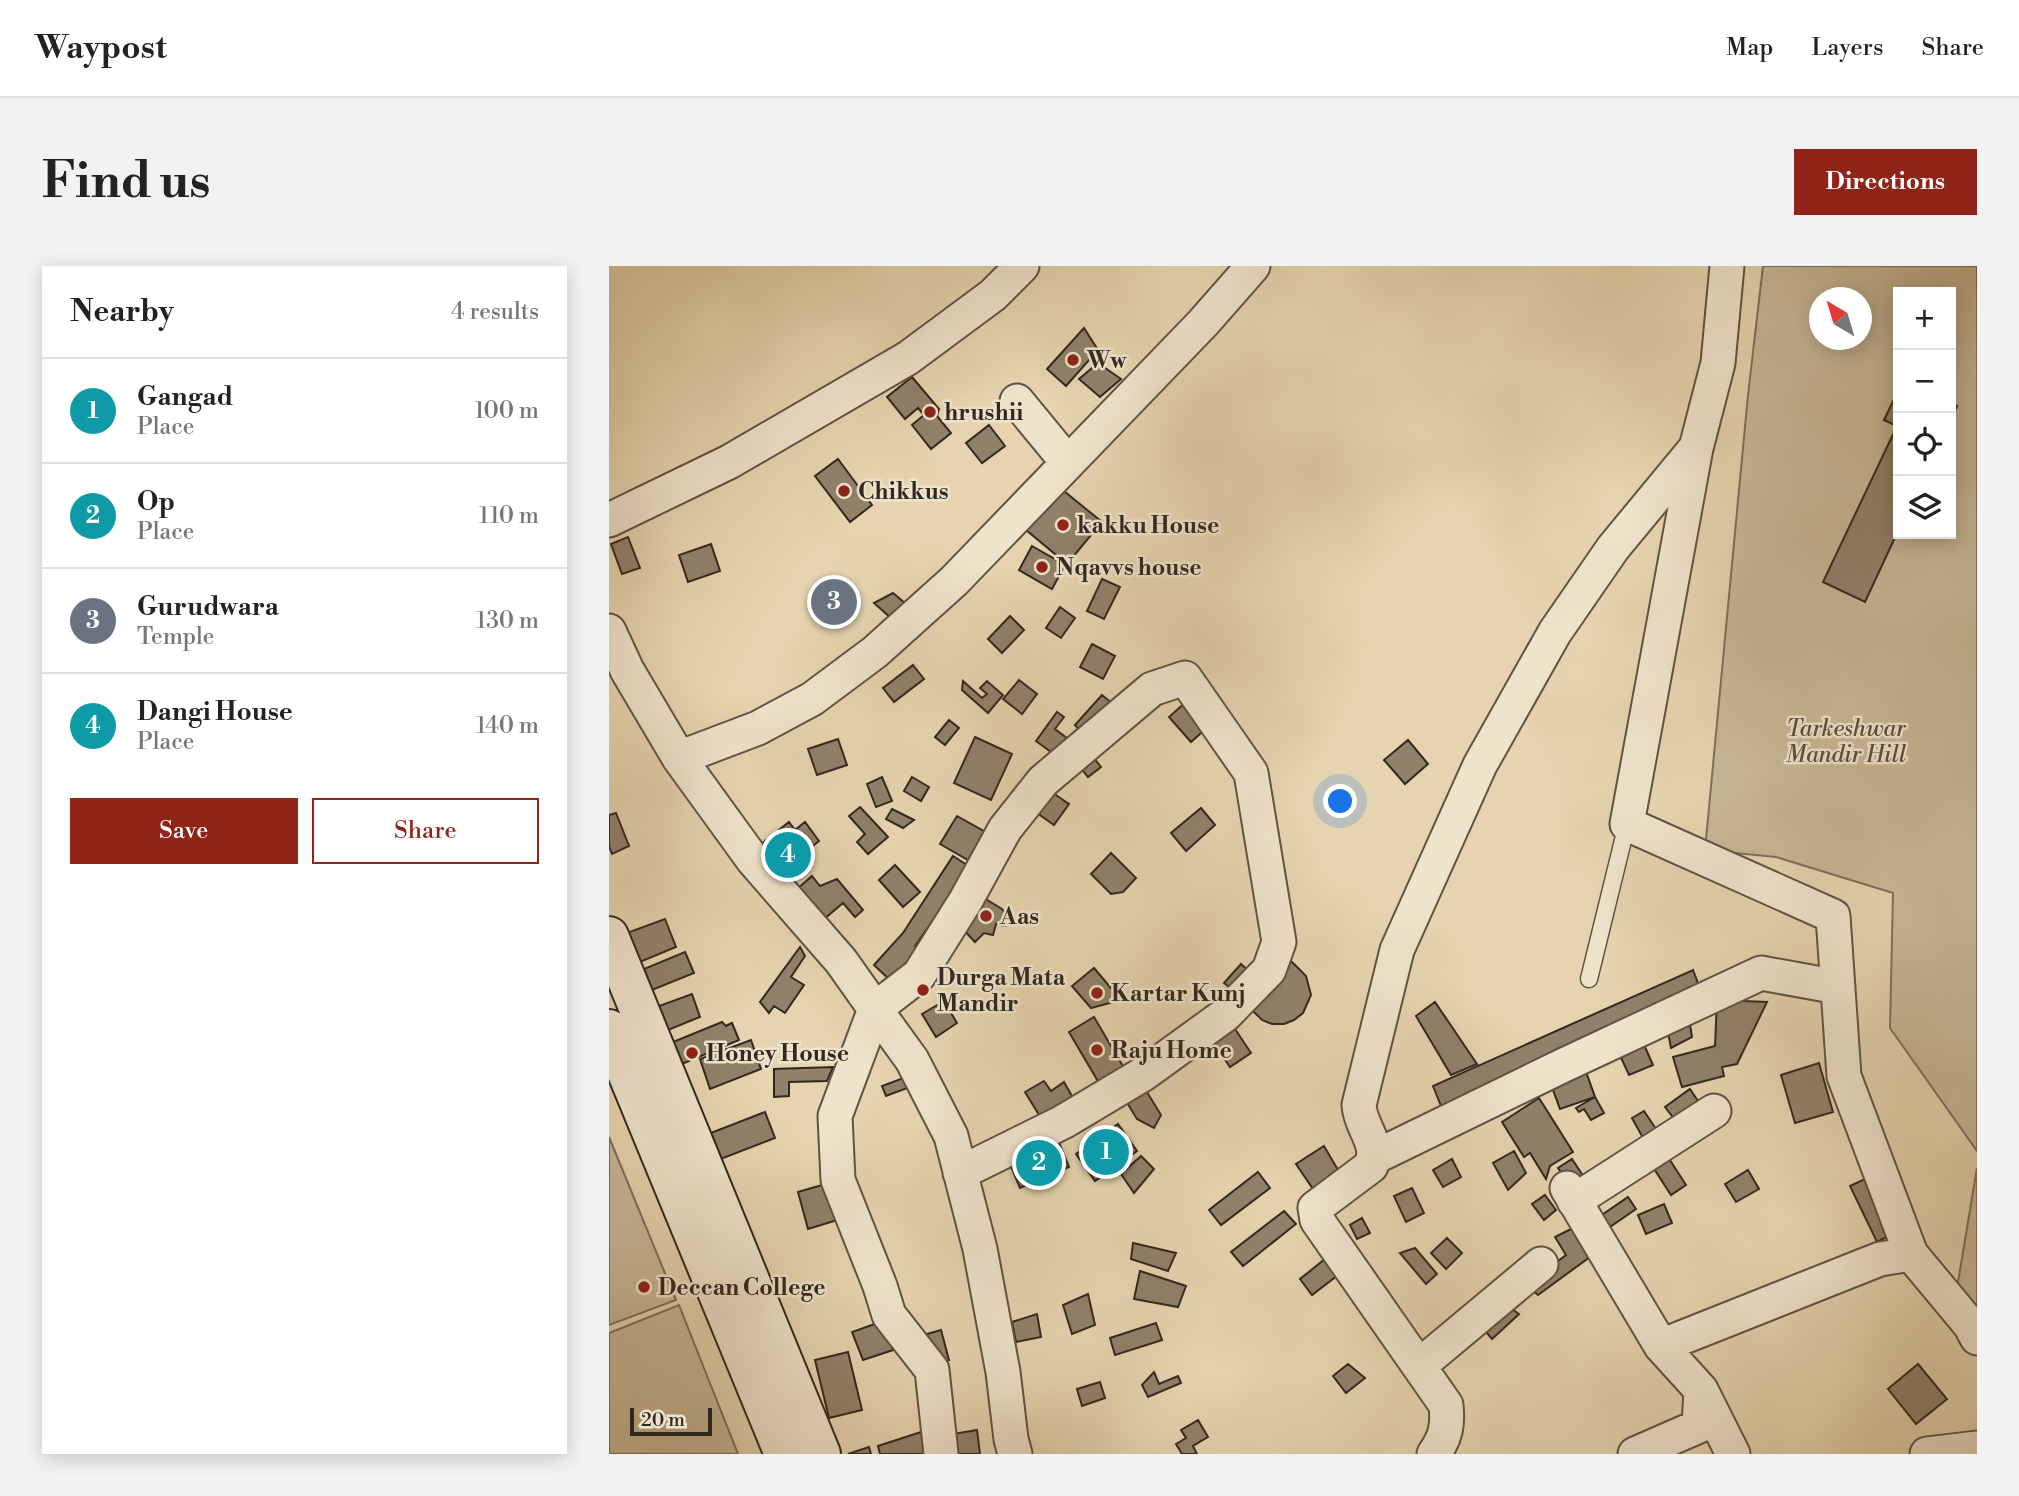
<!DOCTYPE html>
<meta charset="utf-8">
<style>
:root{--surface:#fff;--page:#f2f2f2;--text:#222;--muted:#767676;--line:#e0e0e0;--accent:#8f2418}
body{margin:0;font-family:"Libre Bodoni",serif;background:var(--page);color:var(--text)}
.controls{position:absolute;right:21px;top:21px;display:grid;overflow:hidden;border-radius:0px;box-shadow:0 4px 18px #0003}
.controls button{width:63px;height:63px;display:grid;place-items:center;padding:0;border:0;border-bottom:2px solid var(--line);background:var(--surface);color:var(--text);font:35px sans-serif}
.compass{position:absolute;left:1200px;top:21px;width:63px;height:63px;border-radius:50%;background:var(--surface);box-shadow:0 4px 18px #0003;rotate:322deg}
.scale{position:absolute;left:21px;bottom:18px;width:82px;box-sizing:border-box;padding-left:7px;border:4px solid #332820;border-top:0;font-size:19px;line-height:24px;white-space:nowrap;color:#332820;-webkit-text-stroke:5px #eee3cb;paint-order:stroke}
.you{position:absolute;left:732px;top:536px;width:24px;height:24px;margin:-18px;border:5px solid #fff;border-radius:50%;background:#1a73e8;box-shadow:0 0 0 10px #1a73e833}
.badge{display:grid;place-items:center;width:46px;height:46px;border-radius:50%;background:var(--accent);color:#fff;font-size:23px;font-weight:700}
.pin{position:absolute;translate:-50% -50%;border:4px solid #fff;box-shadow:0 2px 7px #0006}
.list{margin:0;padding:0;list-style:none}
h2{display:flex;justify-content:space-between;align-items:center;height:91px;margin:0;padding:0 28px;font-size:30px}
h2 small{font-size:23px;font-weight:400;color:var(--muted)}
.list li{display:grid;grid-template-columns:46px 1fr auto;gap:21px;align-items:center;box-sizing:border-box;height:105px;padding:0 28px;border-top:2px solid var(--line)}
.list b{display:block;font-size:26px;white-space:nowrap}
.list p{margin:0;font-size:23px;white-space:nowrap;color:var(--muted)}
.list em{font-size:23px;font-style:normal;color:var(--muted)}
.actions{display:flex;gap:14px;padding:21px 28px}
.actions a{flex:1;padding:16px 0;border:2px solid var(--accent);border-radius:0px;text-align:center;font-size:24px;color:var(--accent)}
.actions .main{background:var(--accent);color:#fff}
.icon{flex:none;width:38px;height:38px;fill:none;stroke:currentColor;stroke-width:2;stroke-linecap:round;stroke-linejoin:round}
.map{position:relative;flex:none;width:1368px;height:1188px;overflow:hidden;border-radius:0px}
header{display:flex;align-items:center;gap:42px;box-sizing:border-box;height:98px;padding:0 35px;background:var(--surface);border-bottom:2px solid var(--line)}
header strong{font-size:33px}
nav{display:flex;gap:38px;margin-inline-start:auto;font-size:24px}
.intro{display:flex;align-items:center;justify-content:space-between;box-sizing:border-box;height:168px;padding:0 42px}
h1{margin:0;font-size:49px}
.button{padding:18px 32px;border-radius:0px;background:var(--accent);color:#fff;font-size:24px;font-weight:700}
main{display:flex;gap:42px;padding:0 42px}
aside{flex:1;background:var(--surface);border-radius:0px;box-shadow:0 4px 18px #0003}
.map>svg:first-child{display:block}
.green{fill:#c7b797;stroke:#7d705c;stroke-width:2;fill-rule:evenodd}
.building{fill:#90816a;stroke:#332820;stroke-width:2}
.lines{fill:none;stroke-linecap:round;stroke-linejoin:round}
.lane-casing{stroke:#605344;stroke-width:19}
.street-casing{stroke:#605344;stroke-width:37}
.secondary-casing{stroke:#332820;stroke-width:42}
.lane{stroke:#eee3cb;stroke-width:16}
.street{stroke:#eee3cb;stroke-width:33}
.secondary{stroke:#eee3cb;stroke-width:38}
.poi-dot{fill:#8f2418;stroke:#eee3cb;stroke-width:2.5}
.labels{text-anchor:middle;stroke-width:5;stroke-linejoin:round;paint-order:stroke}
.poi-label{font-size:23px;font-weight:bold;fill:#332820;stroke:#eee3cb;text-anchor:start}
.park-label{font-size:23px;font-style:italic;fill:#584c3e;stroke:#eee3cb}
</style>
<header>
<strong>Waypost</strong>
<nav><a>Map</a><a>Layers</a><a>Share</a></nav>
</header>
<div class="intro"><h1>Find us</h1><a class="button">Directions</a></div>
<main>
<aside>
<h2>Nearby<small>4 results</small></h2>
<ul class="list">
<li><span class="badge" style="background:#0f9aa8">1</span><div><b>Gangad</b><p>Place</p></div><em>100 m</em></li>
<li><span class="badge" style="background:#0f9aa8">2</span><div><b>Op</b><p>Place</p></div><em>110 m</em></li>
<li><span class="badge" style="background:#6b7280">3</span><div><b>Gurudwara</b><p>Temple</p></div><em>130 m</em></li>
<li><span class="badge" style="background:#0f9aa8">4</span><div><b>Dangi House</b><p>Place</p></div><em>140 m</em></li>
</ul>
<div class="actions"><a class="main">Save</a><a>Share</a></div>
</aside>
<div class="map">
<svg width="1368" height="1188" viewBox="0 0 1368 1188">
<rect width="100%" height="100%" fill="#e5d4af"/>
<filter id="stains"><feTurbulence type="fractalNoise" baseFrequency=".00286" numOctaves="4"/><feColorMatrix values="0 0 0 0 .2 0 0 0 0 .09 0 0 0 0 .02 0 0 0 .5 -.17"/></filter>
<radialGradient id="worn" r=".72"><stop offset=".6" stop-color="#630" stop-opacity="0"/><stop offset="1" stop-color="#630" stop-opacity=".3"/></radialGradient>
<path class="green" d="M1154,0H1368V885L1281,762L1284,627L1167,591L1096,584L1139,129ZM1289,26H1342V268H1289ZM1210,32H1252V74H1210Z
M0,871L67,1034L0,1059Z
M1368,902V1079L1345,1040Z
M70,1039L129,1188H0V1067Z"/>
<path class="building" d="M475,62L489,84L457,120L438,103Z
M489,97L512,113L491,131L470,113Z
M303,111L330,143L328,150L342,167L322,183L303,159L315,149L309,142L296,153L278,131Z
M1289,125V265L1256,336L1214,316L1288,160L1275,154Z
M1342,137L1348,140L1342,154Z
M380,159L396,180L373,197L357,177Z
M229,193L263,239L241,256L206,210Z
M450,221L493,256L458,298L416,263Z
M19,271L31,302L13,308L2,278Z
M102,278L111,305L79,316L70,289Z
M423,280L456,299L443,323L410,304Z
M493,313L511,321L495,353L478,345Z
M284,327L296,337L282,352L265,337Z
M451,341L466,352L452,372L437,362Z
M401,350L415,364L393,387L379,373Z
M483,378L506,390L494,413L471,401Z
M304,399L315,413L285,436L274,422Z
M410,414L428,428L413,448L394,433Z
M354,415L373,432L378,428L371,422L378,415L394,429L379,447L353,424Z
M493,429L509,442L477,471L466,459Z
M578,435L600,460L582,476L560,451Z
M448,446L455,451L446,463L463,476L450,492L427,475Z
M340,454L350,462L336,479L326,471Z
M366,471L403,488L382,534L345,517Z
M229,473L238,499L208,509L199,483Z
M799,474L819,498L796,518L775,494Z
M480,486L492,501L479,511L467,496Z
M273,511L283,535L267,541L258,518Z
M303,511L320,521L312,535L295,525Z
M438,523L460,538L445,559L424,544Z
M251,541L279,571L259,588L248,576L256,568L240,550Z
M592,542L606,559L577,585L562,567Z
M283,543L305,554L294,562L277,553Z
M7,547L20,580L3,588L0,580V549Z
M348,550L380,568L364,597L331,578Z
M180,556L186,564L196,556L210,575L175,602L155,576Z
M502,587L527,612L514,626L502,628L482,608Z
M344,590L361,601L306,680L313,686L284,717L265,699L294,667Z
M286,599L311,626L294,641L270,614Z
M203,610L211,620L228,613L254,644L246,651L234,637L214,654L188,623Z
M375,632L393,643L405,658L394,660L387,658L384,669L375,667L366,676L349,658Z
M56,653L67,681L26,698L15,668Z
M191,681L196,690L182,711L195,719L176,747L165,740L160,747L151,736Z
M76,686L85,707L43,724L35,703Z
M673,694L683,696L697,710L702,729L694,747L685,754L675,758H663L653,754L645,746L639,737Z
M632,698L641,706L625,725L615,717Z
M485,702L512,734L482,742L463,720Z
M1084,704L1092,725L834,845L824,820Z
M83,728L91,751L59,764L50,740Z
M1108,734L1158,736L1128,798L1113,801L1115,810L1073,821L1064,791L1106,780Z
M335,735L348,757L327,771L313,748Z
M826,736L868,798L842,809L807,750Z
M485,751L515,802L490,817L460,766Z
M1080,752L1083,771L1062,782L1057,756Z
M620,754L642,787L621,801L599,768Z
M113,756L117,760L123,757L130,774L73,798L64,776Z
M1032,772L1044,799L1020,809L1008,783Z
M142,774L152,803L101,823L91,793Z
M1210,797L1224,846L1186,857L1172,809Z
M975,800L986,831L951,843L940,813Z
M224,801L218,815L180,816V830L165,831V803Z
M297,811L301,821L277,830L273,820Z
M435,815L442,825L455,816L464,832L432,852L416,826Z
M533,818L552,849L545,862L528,853L514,830Z
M1081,823L1093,841L1069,858L1056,841Z
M986,831L995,847L982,854L975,843L970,846L967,842Z
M930,832L964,886L941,900L937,913L921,887L915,891L893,856Z
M1035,845L1051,869L1038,879L1023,852Z
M156,846L166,872L109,894L99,868Z
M509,858L528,885L486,915L467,888Z
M448,872L460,901L411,922L399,893Z
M715,880L729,904L704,923L687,898Z
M905,885L917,907L899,924L884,897Z
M1057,888L1077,919L1062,929L1042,898Z
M532,890L545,903L525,927L512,908Z
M843,893L852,911L834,921L824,904Z
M963,893L982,922L969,931L949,902Z
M1139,904L1150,923L1127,936L1116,918Z
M649,906L661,922L612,959L600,944Z
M1260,911L1287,966L1268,976L1241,920Z
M227,915L238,951L199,963L189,926Z
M803,922L815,947L797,956L785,930Z
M936,929L947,944L935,954L923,938Z
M1019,931L1027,943L998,963L990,951Z
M1055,938L1063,957L1037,968L1029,949Z
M675,945L687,958L634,1000L622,986Z
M753,952L761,967L748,973L741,959Z
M962,963L985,988L929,1029L917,1019L957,989L946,971Z
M838,972L853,987L837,1003L822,987Z
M524,977L567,987L559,1005L522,993Z
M806,982L828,1008L817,1018L791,987Z
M716,993L729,1009L703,1029L691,1013Z
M531,1005L577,1020L569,1041L525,1033Z
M479,1028L486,1059L463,1068L454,1039Z
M899,1040L910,1048L883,1073L871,1059Z
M428,1048L432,1071L407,1076L403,1056Z
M274,1055L284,1084L254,1094L243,1066Z
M547,1057L553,1074L506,1089L501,1072Z
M332,1064L340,1094L325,1098L318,1068Z
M239,1086L253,1144L220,1152L206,1094Z
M739,1098L756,1112L737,1127L724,1110Z
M1309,1098L1338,1133L1307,1158L1279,1123Z
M545,1106L550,1118L569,1110L572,1117L539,1131L533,1119Z
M491,1116L496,1132L473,1140L468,1123Z
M589,1154L599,1171L584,1180L588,1188H573L567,1178L577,1172L572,1164Z
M368,1164L371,1188H341L338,1169Z
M315,1165L323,1188H271L269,1180Z
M260,1181L262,1188H239Z"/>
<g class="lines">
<g class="lane-casing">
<path id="lane" d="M980,713L1018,558"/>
</g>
<g class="street-casing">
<path id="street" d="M1118,0L1109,97L1087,182L1018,558L1224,650L1235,810L1302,988L1361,1059L1368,1072
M408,135L459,197
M0,254L120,196L299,92L384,29L413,0
M0,365L18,404L70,492L144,594L232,695L266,743L303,794L342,870L371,983L394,1106L402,1173L406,1188
M70,492L149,462L203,433L266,386L345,315L594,57L644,0
M766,891L955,799L1152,707L1229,721
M958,922L1052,1080L1092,1124L1090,1160L1026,1188
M965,935L1105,845
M1052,1080L1271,993L1302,988
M810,1100L932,998
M1092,1124L1124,1188
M332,1188L323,1104L280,1049L271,1020L229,914L226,850L266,743L310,709L357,634L396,563L434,515L543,423L576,412L642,507L670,676L660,704L616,749L536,807L454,856L351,907
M825,1188C837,1171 839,1159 837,1139L708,954L706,942L762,900C772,877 751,862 750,839L788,684L871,499L946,366L1004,282L1085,184
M1318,1188L1368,1182"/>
</g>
<g class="secondary-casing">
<path id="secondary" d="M0,670L212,1188
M0,763L175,1188"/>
</g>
<use href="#lane" class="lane"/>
<use href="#street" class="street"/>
<use href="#secondary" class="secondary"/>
</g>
<g class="poi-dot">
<circle cx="464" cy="94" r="7"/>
<circle cx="321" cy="146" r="7"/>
<circle cx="235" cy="225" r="7"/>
<circle cx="454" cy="259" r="7"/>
<circle cx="433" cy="301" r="7"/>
<circle cx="377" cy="650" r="7"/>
<circle cx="314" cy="724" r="7"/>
<circle cx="488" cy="727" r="7"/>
<circle cx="488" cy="784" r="7"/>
<circle cx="83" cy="787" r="7"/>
<circle cx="35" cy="1021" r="7"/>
</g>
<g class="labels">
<g class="poi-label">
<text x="478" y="102">Ww</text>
<text x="335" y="154">hrushii</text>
<text x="249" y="233">Chikkus</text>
<text x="468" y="267">kakku House</text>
<text x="447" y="309">Nqavvs house</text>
<text x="391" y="658">Aas</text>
<text x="328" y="719">Durga Mata<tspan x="328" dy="26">Mandir</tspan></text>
<text x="502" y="735">Kartar Kunj</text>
<text x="502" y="792">Raju Home</text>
<text x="97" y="795">Honey House</text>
<text x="49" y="1029">Deccan College</text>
</g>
<g class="park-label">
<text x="1237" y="470">Tarkeshwar<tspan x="1237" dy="26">Mandir Hill</tspan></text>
</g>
</g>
<rect width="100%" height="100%" filter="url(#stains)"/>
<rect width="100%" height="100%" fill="url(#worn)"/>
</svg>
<div class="controls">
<button>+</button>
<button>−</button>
<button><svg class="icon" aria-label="locate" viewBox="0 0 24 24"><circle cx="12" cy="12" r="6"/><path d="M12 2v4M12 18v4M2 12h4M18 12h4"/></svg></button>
<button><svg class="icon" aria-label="layers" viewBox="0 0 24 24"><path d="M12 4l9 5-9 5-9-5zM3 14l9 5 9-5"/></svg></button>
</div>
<svg class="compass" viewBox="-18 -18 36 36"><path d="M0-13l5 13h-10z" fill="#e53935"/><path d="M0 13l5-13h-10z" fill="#767676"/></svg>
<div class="scale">20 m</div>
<div class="you"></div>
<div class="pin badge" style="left:497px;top:886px;background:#0f9aa8">1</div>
<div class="pin badge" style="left:430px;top:897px;background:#0f9aa8">2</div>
<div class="pin badge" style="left:225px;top:336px;background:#6b7280">3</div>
<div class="pin badge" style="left:179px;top:589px;background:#0f9aa8">4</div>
</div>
</main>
